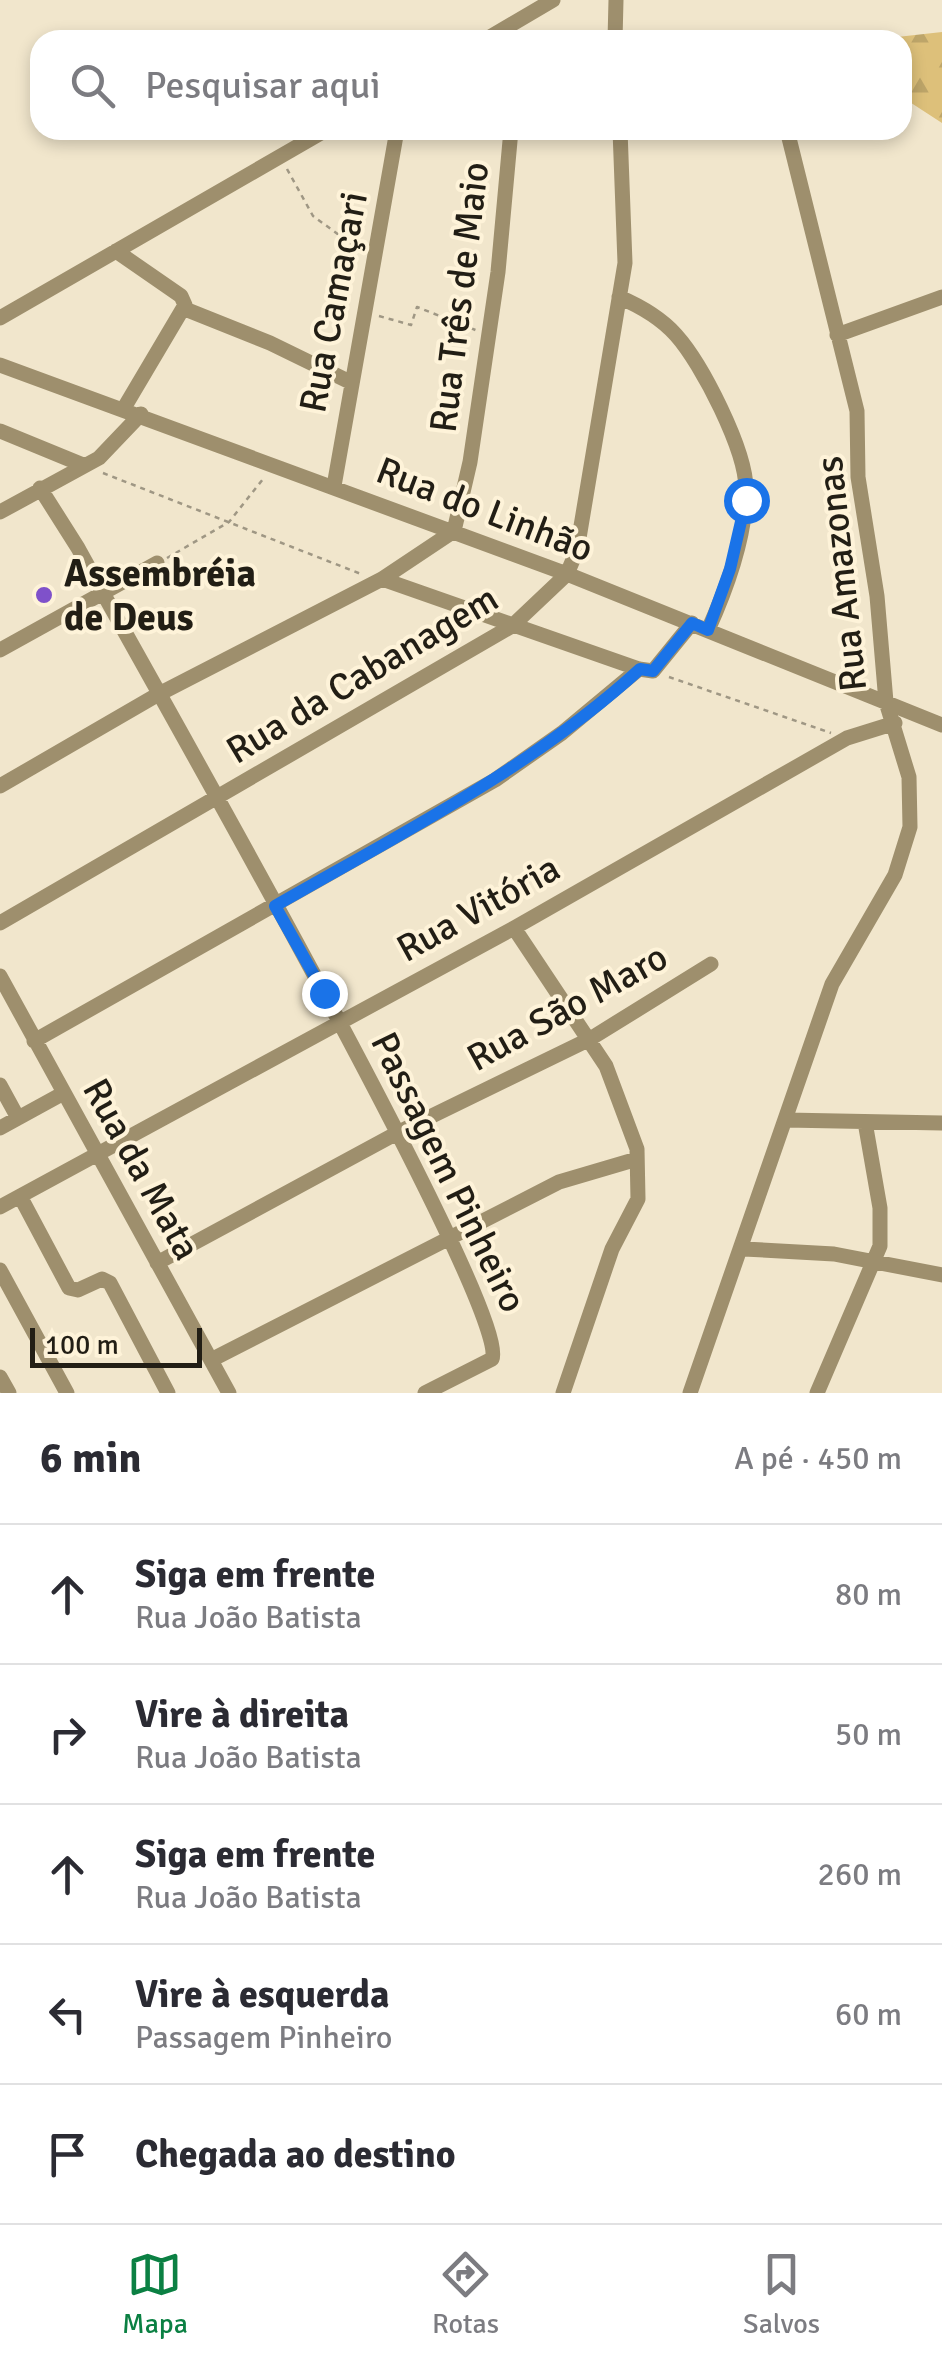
<!DOCTYPE html>
<html lang="pt">
<meta charset="utf-8">
<style>
:root{--surface:#fff;--page:#f7f7f7;--text:#2b2b33;--muted:#7c7c81;--line:#e1e1e2;--accent:#0b8043}
body{margin:0;font-family:Signika,sans-serif;background:var(--page);color:var(--text)}
.scale{position:absolute;left:30px;bottom:25px;width:172px;box-sizing:border-box;padding-left:10px;border:5px solid #221e15;border-top:0;font-size:28px;line-height:35px;white-space:nowrap;color:#221e15;-webkit-text-stroke:8px #fef3d9;paint-order:stroke}
.stop{position:absolute;width:30px;height:30px;margin:-22px;border:8px solid #1a73e8;border-radius:50%;background:#fff}
.stop.end{background:#1a73e8;border-color:#fff;box-shadow:0 2px 10px #0008}
.list{margin:0;padding:0;list-style:none}
h2{display:flex;justify-content:space-between;align-items:center;height:130px;margin:0;padding:0 40px;font-size:42px}
h2 small{font-size:32px;font-weight:400;color:var(--muted)}
.list li{display:grid;grid-template-columns:65px 1fr auto;gap:30px;align-items:center;box-sizing:border-box;height:140px;padding:0 40px;border-top:2px solid var(--line)}
.list b{display:block;font-size:38px;white-space:nowrap}
.list p{margin:0;font-size:32px;white-space:nowrap;color:var(--muted)}
.list em{font-size:32px;font-style:normal;color:var(--muted)}
.icon{flex:none;width:55px;height:55px;fill:none;stroke:currentColor;stroke-width:2;stroke-linecap:round;stroke-linejoin:round}
.map{position:relative;flex:none;width:942px;height:1393px;overflow:hidden}
.search{position:absolute;background:var(--surface);box-shadow:0 5px 15px #0003;left:30px;right:30px;top:30px;height:110px;display:flex;align-items:center;gap:25px;box-sizing:border-box;padding:0 35px;border-radius:30px;color:var(--muted);font-size:38px}
.sheet{height:830px;background:var(--surface)}
nav{display:flex;justify-content:space-around;align-items:center;box-sizing:border-box;height:140px;border-top:2px solid var(--line);background:var(--surface);font-size:28px;color:var(--muted)}
nav a{display:grid;justify-items:center;gap:5px}
nav .on{color:var(--accent)}
.map>svg:first-child{display:block}
.forest{fill:url(#forest-firs)}
.lines{fill:none;stroke-linecap:round;stroke-linejoin:round}
.path{stroke:#9f9784;stroke-width:2.5;stroke-dasharray:5 5;stroke-linecap:butt}
.minor{stroke:#9e8f6d;stroke-width:15}
.route{stroke:#1a73e8;stroke-width:12}
.poi-dot{fill:#7f51ca;stroke:#fef3d9;stroke-width:4}
.labels{text-anchor:middle;stroke-width:8;stroke-linejoin:round;paint-order:stroke}
.street-label{font-size:38px;fill:#221e15;stroke:#fef3d9}
.poi-label{font-size:38px;font-weight:bold;fill:#221e15;stroke:#fef3d9;text-anchor:start}
</style>
<div class="map">
<svg width="942" height="1393" viewBox="0 0 942 1393">
<defs>
<pattern id="forest-firs" width="22" height="20" patternUnits="userSpaceOnUse" patternTransform="scale(2.5)"><rect width="22" height="20" fill="#ddc07a"/><path d="M5 1l3.5 6h-7zM16 11l3.5 6h-7z" fill="#bda569"/></pattern>
</defs>
<rect width="100%" height="100%" fill="#f1e6cc"/>
<path class="forest" d="M942,32V123L902,97V40H870Z"/>
<g class="lines">
<path class="path" d="M287,169L313,216L357,248
M379,316L411,325L417,307L478,331
M103,473L361,574
M167,558L229,522L263,479
M669,677L831,733"/>
<path class="minor" d="M485,40L553,0
M615,40L616,0
M116,251L181,296L185,305L124,408
M619,297C640,306 661,318 676,335C702,364 746,450 746,489C746,535 727,588 708,630
M185,309L270,343L350,382
M0,318L326,130
M837,335L942,297
M0,365L567,574L942,725
M0,431L83,465
M334,486L397,130
M40,488L78,548C129,642 513,1311 492,1359L425,1393
M0,512L99,458L141,414
M382,579L639,669L653,671L692,623
M0,650L157,563
M0,786L157,695L382,579L454,531L470,462L498,272L511,130
M0,923L512,626L567,574L577,550L625,263L620,130
M514,928L606,1066L637,1149L638,1199L612,1249L563,1393
M0,976L229,1393
M34,1041L495,780L562,733L639,669
M0,1085L18,1118
M786,1120L942,1123
M0,1128L62,1094
M20,1196L69,1288L78,1290L102,1279L110,1283L168,1393
M0,1207L514,928L847,738L895,723
M744,1249L834,1254L942,1275
M157,1263L399,1132L590,1039L711,964
M0,1270L67,1393
M211,1360L559,1182L637,1159
M0,1377L9,1393
M690,1393L832,984L895,875L910,827L909,777L886,702L877,596L858,477L857,411L787,130
M817,1393L880,1246V1208L865,1122"/>
</g>
<g class="lines">
<path class="route" d="M324,993L275,906C400,834 532,768 640,669L653,671L692,623L708,630L730,569L746,500"/>
</g>
<circle class="poi-dot" cx="44" cy="595" r="10"/>
<g class="labels">
<g class="street-label">
<text transform="translate(459 297) rotate(-83)" y="13">Rua Três de Maio</text>
<text transform="translate(333 302) rotate(-79)" y="13">Rua Camaçari</text>
<text transform="translate(485 509) rotate(21)" y="13">Rua do Linhão</text>
<text transform="translate(841 574) rotate(-96)" y="13">Rua Amazonas</text>
<text transform="translate(362 674) rotate(-31)" y="13">Rua da Cabanagem</text>
<text transform="translate(478 908) rotate(-29)" y="13">Rua Vitória</text>
<text transform="translate(567 1007) rotate(-29)" y="13">Rua São Maro</text>
<text transform="translate(142 1169) rotate(61)" y="13">Rua da Mata</text>
<text transform="translate(449 1172) rotate(64)" y="13">Passagem Pinheiro</text>
</g>
<g class="poi-label">
<text x="64" y="586">Assembréia<tspan x="64" dy="44">de Deus</tspan></text>
</g>
</g>
</svg>
<div class="scale">100 m</div>
<div class="stop" style="left:746px;top:500px"></div>
<div class="stop end" style="left:324px;top:993px"></div>
<div class="search"><svg class="icon" aria-label="search" viewBox="0 0 24 24"><circle cx="10" cy="10" r="6"/><path d="M15 15l6 6"/></svg>Pesquisar aqui</div>
</div>
<section class="sheet">
<h2>6 min<small>A pé · 450 m</small></h2>
<ul class="list">
<li><svg class="icon" aria-label="ahead" viewBox="0 0 24 24"><path d="M12 20V5M6 11l6-6 6 6"/></svg><div><b>Siga em frente</b><p>Rua João Batista</p></div><em>80 m</em></li>
<li><svg class="icon" aria-label="right" viewBox="0 0 24 24"><path d="M7 20v-9h11M14 6l5 5-5 5"/></svg><div><b>Vire à direita</b><p>Rua João Batista</p></div><em>50 m</em></li>
<li><svg class="icon" aria-label="ahead" viewBox="0 0 24 24"><path d="M12 20V5M6 11l6-6 6 6"/></svg><div><b>Siga em frente</b><p>Rua João Batista</p></div><em>260 m</em></li>
<li><svg class="icon" aria-label="left" viewBox="0 0 24 24"><path d="M17 20v-9H6M10 6l-5 5 5 5"/></svg><div><b>Vire à esquerda</b><p>Passagem Pinheiro</p></div><em>60 m</em></li>
<li><svg class="icon" aria-label="arrive" viewBox="0 0 24 24"><path d="M6 21V4h12l-3 4 3 4H6"/></svg><div><b>Chegada ao destino</b></div></li>
</ul>
</section>
<nav>
<a class="on"><svg class="icon" aria-label="map" viewBox="0 0 24 24"><path d="M3 6l6-2 6 2 6-2v14l-6 2-6-2-6 2zM9 4v14M15 6v14"/></svg>Mapa</a>
<a><svg class="icon" aria-label="directions" viewBox="0 0 24 24"><path d="M12 3l9 9-9 9-9-9zM9 14v-3h6M13 9l2 2-2 2"/></svg>Rotas</a>
<a><svg class="icon" aria-label="saved" viewBox="0 0 24 24"><path d="M7 4h10v16l-5-4-5 4z"/></svg>Salvos</a>
</nav>
